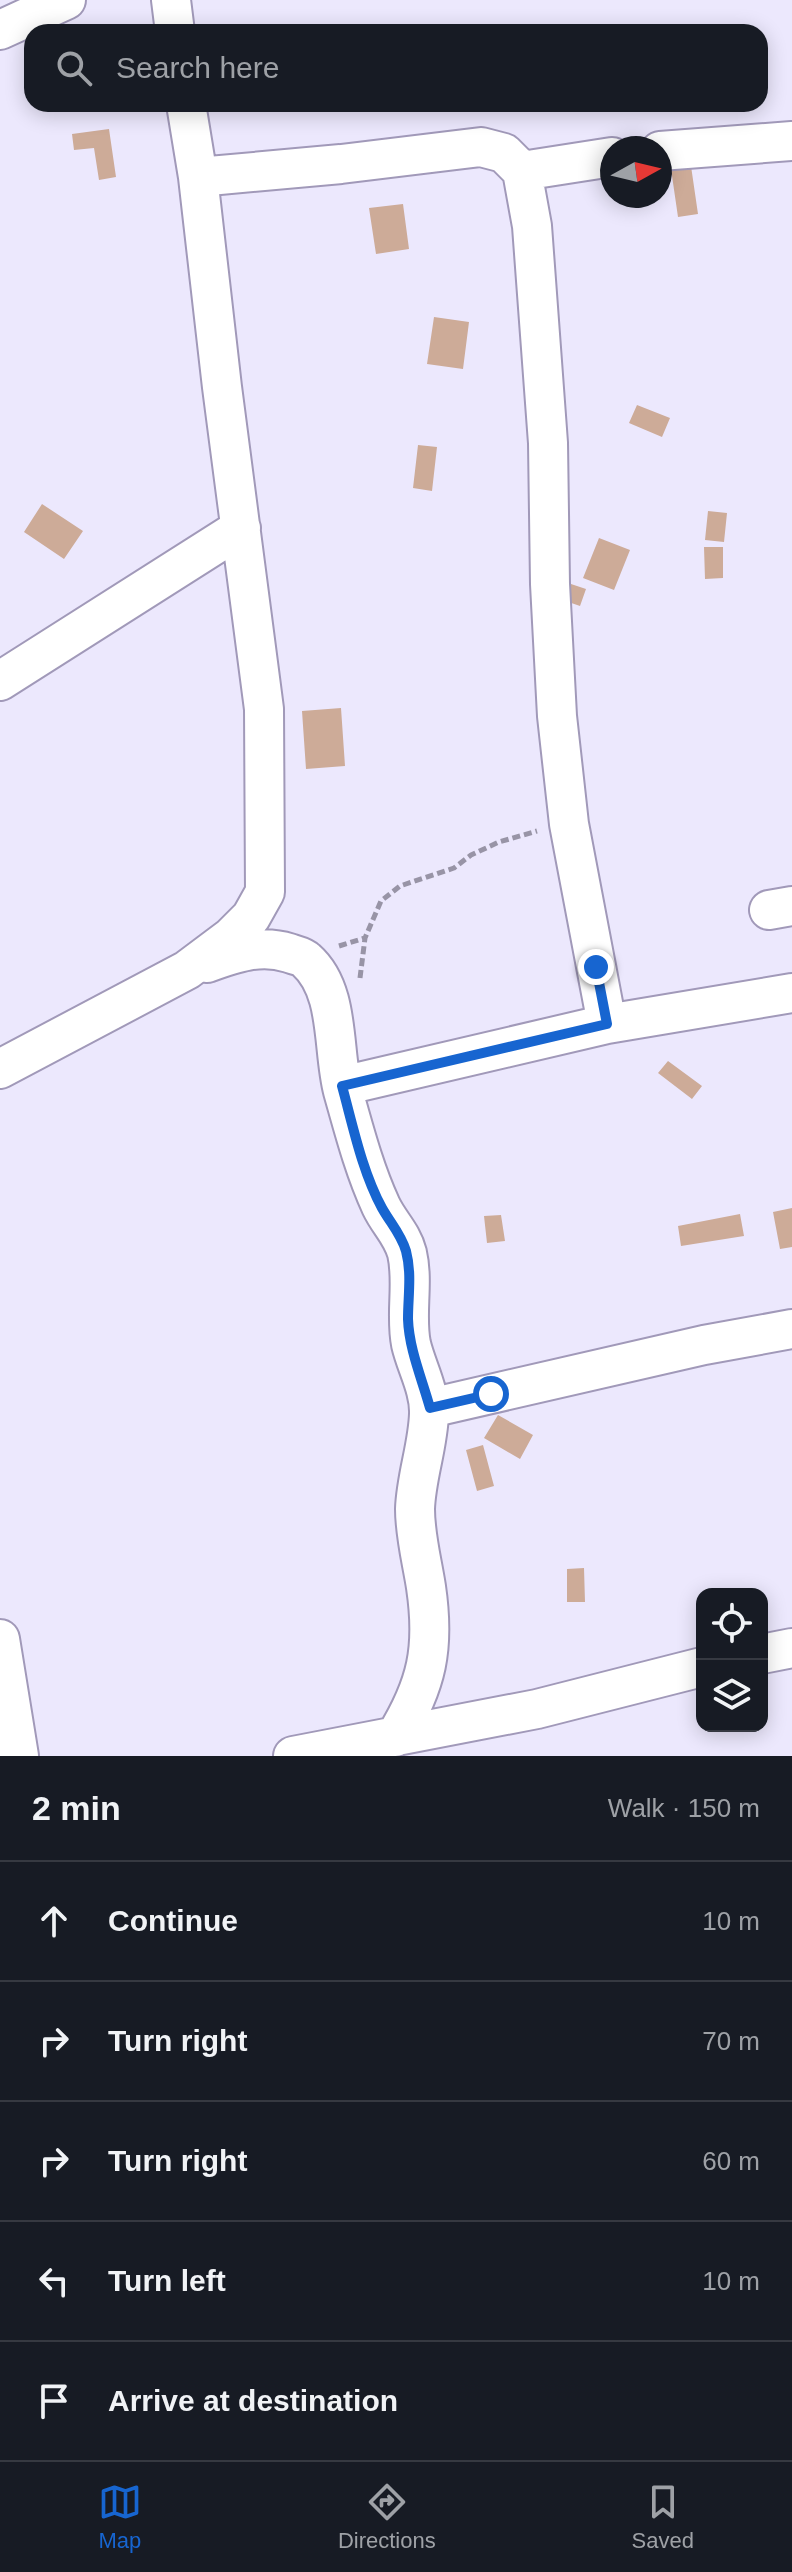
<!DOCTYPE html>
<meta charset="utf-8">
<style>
:root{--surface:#171b24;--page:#20242c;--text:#f1f3f6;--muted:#9ea1a6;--line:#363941;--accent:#1765d0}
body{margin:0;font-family:Helvetica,sans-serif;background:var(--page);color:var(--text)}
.controls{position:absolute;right:24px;bottom:24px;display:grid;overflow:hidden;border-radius:16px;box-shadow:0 4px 20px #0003}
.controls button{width:72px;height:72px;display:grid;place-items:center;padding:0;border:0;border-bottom:2px solid var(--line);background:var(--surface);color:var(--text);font:40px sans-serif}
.compass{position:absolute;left:600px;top:136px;width:72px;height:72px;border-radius:50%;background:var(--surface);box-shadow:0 4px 20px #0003;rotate:82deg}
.stop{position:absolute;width:24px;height:24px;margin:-18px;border:6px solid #1765d0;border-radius:50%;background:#fff}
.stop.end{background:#1765d0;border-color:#fff;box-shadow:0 2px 8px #0008}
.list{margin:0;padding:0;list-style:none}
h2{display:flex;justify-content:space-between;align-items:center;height:104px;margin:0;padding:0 32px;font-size:34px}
h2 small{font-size:26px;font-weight:400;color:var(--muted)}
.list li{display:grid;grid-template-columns:52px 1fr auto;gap:24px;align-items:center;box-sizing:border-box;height:120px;padding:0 32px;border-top:2px solid var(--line)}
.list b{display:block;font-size:30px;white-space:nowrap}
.list em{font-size:26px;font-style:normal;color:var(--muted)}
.icon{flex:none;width:44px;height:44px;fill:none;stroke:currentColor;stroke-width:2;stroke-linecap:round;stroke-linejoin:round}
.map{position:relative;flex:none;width:792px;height:1756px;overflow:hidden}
.search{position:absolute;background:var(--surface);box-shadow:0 4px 20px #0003;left:24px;right:24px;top:24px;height:88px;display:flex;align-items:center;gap:20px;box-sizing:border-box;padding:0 28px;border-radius:24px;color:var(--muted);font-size:30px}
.sheet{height:704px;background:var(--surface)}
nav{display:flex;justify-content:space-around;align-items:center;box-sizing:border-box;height:112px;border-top:2px solid var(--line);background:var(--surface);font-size:22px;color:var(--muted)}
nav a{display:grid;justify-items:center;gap:4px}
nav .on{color:var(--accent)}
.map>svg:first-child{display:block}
.building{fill:#cdab98}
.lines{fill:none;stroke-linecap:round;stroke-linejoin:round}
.minor-casing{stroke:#a199b9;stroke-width:42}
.path{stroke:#9894a6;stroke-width:5;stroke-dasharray:8 4;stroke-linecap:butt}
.minor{stroke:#fff;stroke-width:38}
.route{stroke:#1765d0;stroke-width:10}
</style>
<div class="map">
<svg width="792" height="1756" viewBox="0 0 792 1756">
<rect width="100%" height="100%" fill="#ece8fd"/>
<path class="building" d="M109,129L116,177L99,180L94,148L74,150L72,134Z
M691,166L698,214L678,217L671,169Z
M403,204L409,249L376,254L369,208Z
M434,317L469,322L463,369L427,364Z
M637,405L670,418L662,437L629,423Z
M418,445L437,447L432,491L413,488Z
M42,504L83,531L64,559L24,532Z
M708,511L727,513L724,542L705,540Z
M599,538L630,550L614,590L583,578Z
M704,547H723V578L705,579Z
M562,581L586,589L580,606L557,598Z
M341,708L345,766L306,769L302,711Z
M668,1061L702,1086L692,1099L658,1073Z
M792,1208V1247L780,1249L773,1212Z
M740,1214L744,1236L681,1246L678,1226Z
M501,1215L505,1241L487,1243L484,1216Z
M498,1415L533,1435L520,1459L484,1438Z
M483,1445L494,1486L477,1491L466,1450Z
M584,1568L585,1602H567V1569Z"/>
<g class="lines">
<g class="minor-casing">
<path id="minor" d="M171,0L175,32
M0,30L66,0
M660,151L792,141
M522,171L612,157
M198,177L341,164L481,147L504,153L522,171L532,226L548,443L550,584L557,716L569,824L607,1024
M0,681L241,528
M769,910L792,906
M207,963C235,953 260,944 289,953C294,955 302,956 306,960C341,991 332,1050 343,1091C354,1130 364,1169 381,1206C389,1223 402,1234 407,1253C414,1283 405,1314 411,1344C416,1366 430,1390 429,1414C428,1446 416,1477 415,1509C415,1536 422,1561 426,1587C435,1648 427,1685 395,1737
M0,1069L187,970L231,937L251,917L265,892L264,709L222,387L198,177L186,104
M342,1086L607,1024L792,993
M430,1408L704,1345L792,1329
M0,1639L19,1756
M762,1654L792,1648
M293,1756L537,1709L702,1667"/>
</g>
<path class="path" d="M339,946L365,938
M360,978L365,938L381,901L400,886L454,868L471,855L499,842L537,831"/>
<use href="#minor" class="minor"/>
</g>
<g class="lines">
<path class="route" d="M491,1394L430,1408C422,1379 409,1349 408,1319C408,1296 412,1274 406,1251C401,1234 391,1224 382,1208C362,1171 353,1126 342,1086L607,1024L596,967"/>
</g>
</svg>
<div class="controls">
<button><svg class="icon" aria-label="locate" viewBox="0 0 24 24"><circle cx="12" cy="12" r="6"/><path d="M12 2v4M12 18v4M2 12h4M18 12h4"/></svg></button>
<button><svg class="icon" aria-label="layers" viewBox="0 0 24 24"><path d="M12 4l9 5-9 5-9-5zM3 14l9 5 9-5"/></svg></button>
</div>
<svg class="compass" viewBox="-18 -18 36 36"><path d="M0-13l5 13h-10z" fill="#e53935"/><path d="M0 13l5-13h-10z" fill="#9ea1a6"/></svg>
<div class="stop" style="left:491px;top:1394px"></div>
<div class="stop end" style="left:596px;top:967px"></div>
<div class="search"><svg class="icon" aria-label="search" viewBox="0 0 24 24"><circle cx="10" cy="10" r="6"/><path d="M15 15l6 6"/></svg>Search here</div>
</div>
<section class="sheet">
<h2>2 min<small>Walk · 150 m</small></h2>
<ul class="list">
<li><svg class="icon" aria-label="ahead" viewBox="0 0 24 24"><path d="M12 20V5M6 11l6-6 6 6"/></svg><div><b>Continue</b></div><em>10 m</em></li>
<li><svg class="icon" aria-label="right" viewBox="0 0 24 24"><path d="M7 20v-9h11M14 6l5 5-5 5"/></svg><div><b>Turn right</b></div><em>70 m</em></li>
<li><svg class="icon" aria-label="right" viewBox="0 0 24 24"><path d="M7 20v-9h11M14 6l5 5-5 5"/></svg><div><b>Turn right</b></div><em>60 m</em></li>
<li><svg class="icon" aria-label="left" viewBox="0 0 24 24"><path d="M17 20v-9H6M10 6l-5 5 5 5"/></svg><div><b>Turn left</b></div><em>10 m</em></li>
<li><svg class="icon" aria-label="arrive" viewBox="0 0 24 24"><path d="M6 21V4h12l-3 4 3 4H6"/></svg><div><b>Arrive at destination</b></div></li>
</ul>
</section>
<nav>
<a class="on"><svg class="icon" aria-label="map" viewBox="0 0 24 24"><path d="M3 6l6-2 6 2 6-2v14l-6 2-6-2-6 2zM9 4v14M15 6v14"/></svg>Map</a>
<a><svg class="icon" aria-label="directions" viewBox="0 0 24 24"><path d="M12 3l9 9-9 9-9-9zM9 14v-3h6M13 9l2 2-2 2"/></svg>Directions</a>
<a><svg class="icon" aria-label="saved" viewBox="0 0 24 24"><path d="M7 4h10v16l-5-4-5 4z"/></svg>Saved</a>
</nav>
